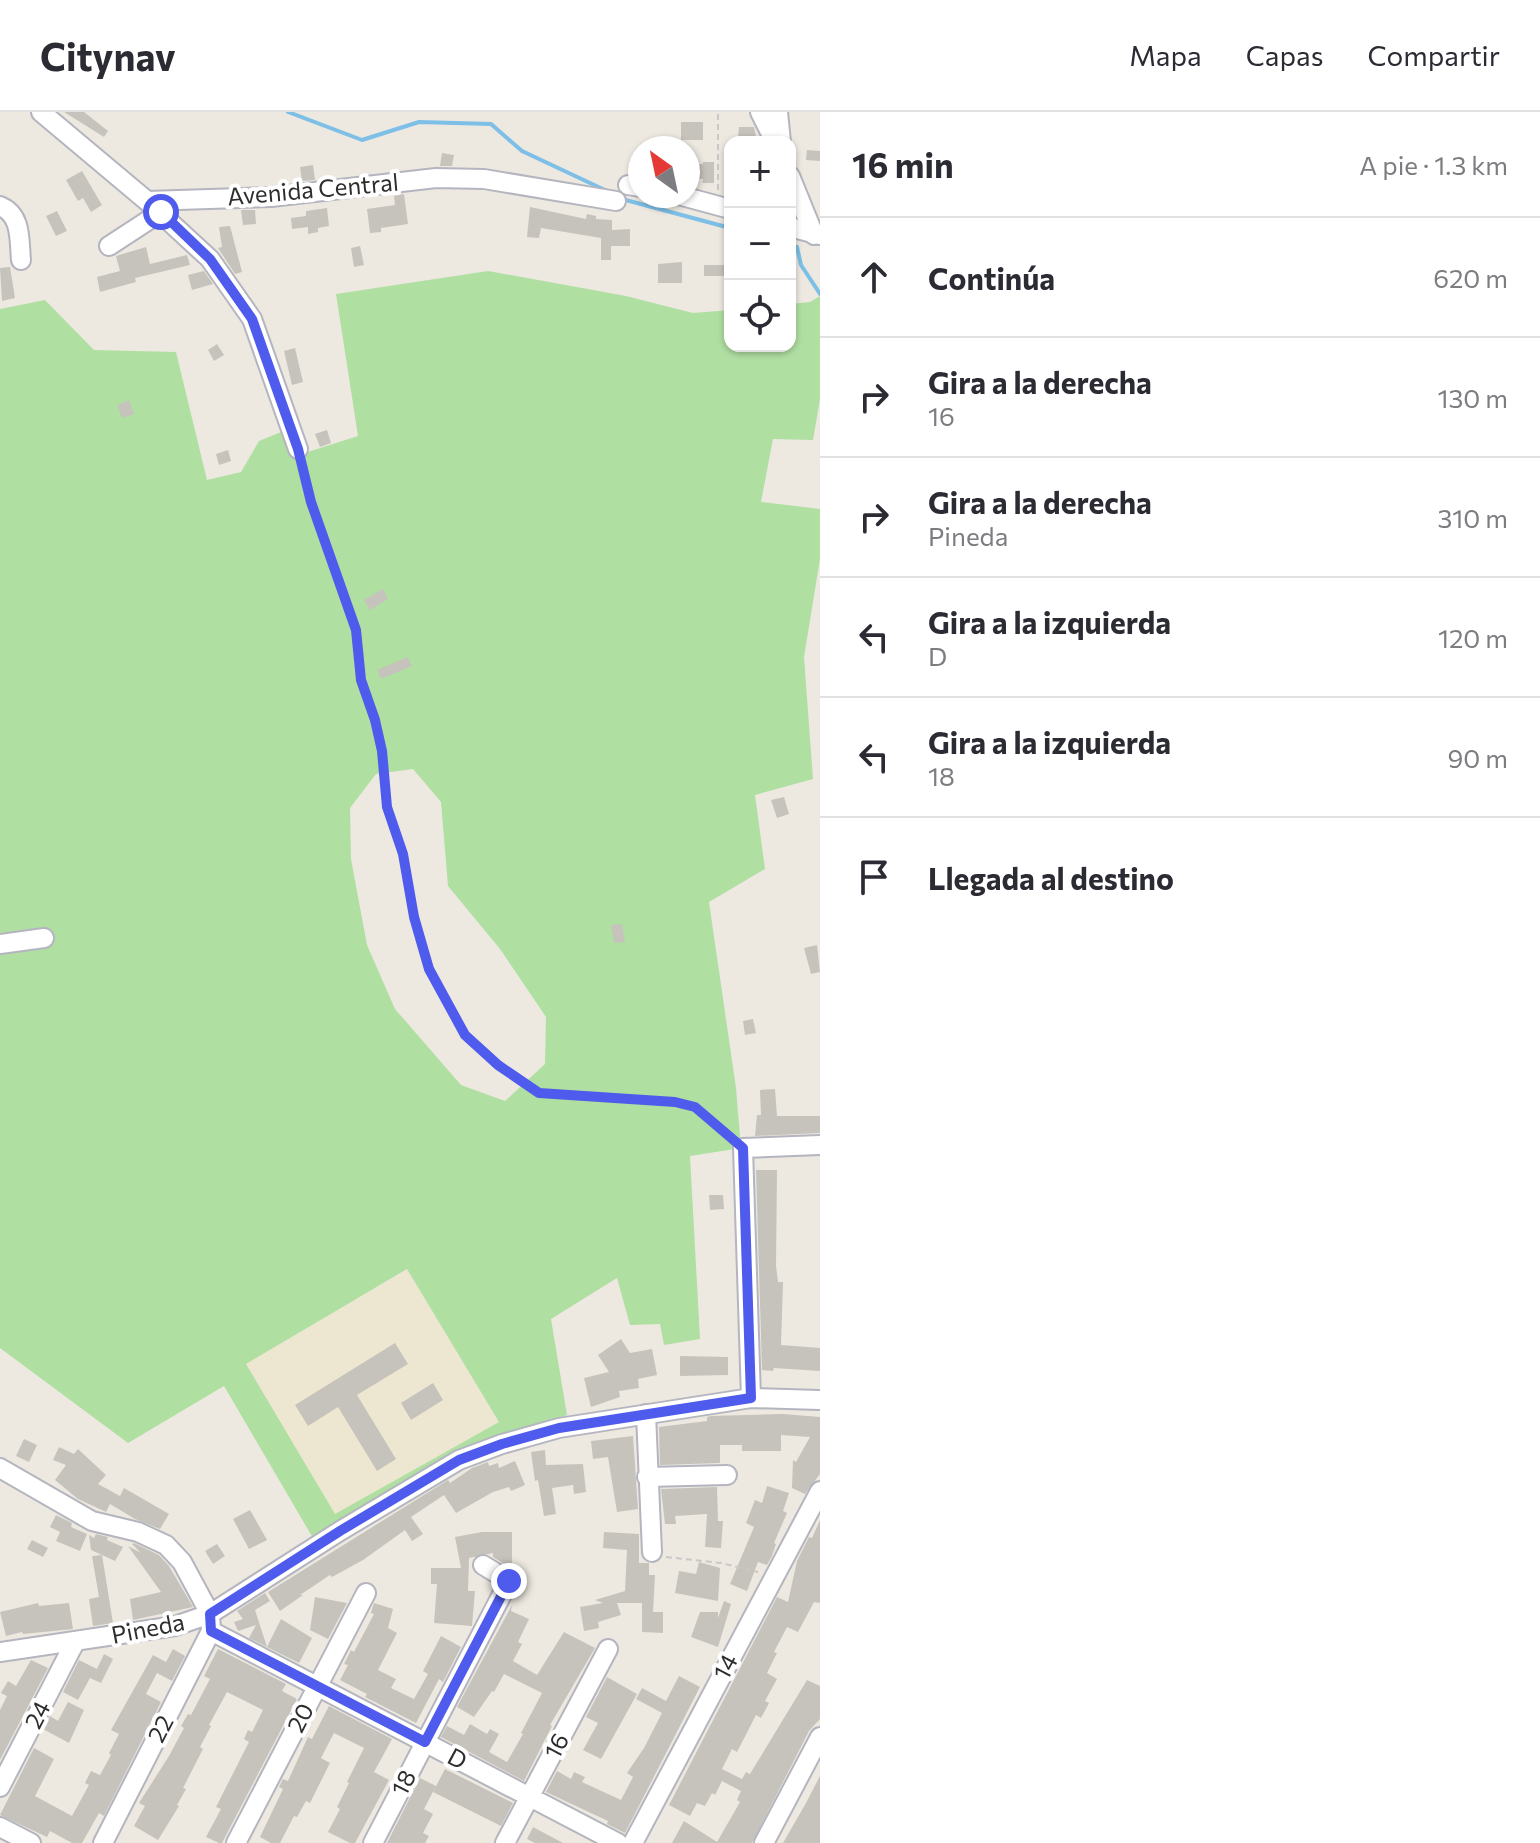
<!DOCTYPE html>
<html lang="es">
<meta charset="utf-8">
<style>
:root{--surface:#fff;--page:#f2f2f3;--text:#2b2b33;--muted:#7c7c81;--line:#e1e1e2}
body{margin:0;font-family:Commissioner,sans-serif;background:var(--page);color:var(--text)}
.controls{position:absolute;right:24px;top:24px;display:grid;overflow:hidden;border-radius:16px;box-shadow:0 2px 6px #0004}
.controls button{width:72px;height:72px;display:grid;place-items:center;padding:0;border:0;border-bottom:2px solid var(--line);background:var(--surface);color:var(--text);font:40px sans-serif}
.compass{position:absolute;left:628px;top:24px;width:72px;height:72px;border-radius:50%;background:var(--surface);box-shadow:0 2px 6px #0004;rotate:327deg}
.stop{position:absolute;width:24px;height:24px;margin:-18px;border:6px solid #4f5bec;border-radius:50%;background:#fff}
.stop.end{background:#4f5bec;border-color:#fff;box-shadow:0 2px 8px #0008}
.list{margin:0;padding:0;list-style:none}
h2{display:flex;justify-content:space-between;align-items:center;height:104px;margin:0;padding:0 32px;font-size:34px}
h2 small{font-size:26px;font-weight:400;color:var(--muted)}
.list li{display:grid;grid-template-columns:52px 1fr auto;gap:24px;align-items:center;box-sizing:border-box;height:120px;padding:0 32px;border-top:2px solid var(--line)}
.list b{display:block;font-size:30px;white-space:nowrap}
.list p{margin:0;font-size:26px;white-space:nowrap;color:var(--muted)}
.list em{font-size:26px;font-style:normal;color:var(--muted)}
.icon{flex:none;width:44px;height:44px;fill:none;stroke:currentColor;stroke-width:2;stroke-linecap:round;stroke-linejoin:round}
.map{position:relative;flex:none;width:820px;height:1731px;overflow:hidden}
header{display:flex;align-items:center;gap:48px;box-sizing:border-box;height:112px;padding:0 40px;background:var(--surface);border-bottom:2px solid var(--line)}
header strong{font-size:38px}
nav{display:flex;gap:44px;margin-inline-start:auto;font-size:28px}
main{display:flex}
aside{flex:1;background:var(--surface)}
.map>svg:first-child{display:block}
.education{fill:#ede7d2}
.green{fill:#b0dfa2;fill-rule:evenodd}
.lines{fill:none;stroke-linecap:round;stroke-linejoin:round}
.stream{stroke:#7dbfe6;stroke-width:4}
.building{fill:#c6c3bc}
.minor-casing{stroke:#b4b5bf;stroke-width:22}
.path{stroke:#c8c8c8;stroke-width:2;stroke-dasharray:6 4;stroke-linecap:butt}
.minor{stroke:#fff;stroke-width:18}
.route{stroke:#4f5bec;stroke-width:10}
.labels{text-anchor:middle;stroke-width:8;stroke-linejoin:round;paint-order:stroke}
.street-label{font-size:24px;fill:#2d2d2d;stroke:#fff}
</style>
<header>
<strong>Citynav</strong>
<nav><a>Mapa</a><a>Capas</a><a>Compartir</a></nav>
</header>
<main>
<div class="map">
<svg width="820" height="1731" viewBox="0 0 820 1731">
<rect width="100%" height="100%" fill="#ede9e1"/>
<path class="education" d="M408,1157L499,1310L335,1403L245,1252Z"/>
<path class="green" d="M488,159L626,184L693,201L730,198V234H790V192L810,190L820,184V287L813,328L773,327L761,390L820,397V447L804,545L813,667L755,683L765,757L709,790L736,976L741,1036L690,1044L700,1227L664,1233L660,1212L630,1213L617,1166L551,1207L567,1303L458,1341L313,1426L224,1274L128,1331L0,1236V197L45,188L94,238L176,240L207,368L241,360L259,329L286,318L298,343L358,324L336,182ZM413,657L441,690L448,774L500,837L546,905L545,952L505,989L461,973L395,897L367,833L351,747L350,696L376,662ZM407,1157L499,1310L335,1402L246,1252Z"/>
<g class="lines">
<path class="stream" d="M288,0L362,28L419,10L491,12L522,39L607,79
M622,87L730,116
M790,133L797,135L801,153L820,182"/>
</g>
<path class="building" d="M64,0H84L108,19L104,25Z
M681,10H703V28H681Z
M739,15H754L756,25H738Z
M807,38L820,39V49L806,48Z
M442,41L454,43L452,54H440Z
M703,50H714V71H702L703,67H688V52H703Z
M313,53L315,68L302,69L300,55Z
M82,59L102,93L91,100L83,86L78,89L66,68Z
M404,82L408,112L381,116V120L370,121L367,97L395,93L394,84Z
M530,95L586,107L587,102L596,104V107L612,108V118L630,117V134H611V148H601V126L541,116L539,126L527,125Z
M327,96L329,114L318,116V120L308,122V115L292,117L291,106L306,104V99Z
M241,98H255L256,112L243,113Z
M57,99L67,119L56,124L46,104Z
M230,114L242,160L235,162L218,136L222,135L219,115Z
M360,134L364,153L354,155L351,136Z
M146,135L150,152L187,143L190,153L135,166L136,170L100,180L97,165L120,159L116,144Z
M682,150V171H658V152Z
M704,153H725V164H704Z
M10,155L15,186L2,189L0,156Z
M204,159L213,172L192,178L188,163Z
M217,232L224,243L214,249L208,238Z
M295,236L303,270L292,273L284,239Z
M129,288L134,302L122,306L117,293Z
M327,318L331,331L320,335L315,322Z
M228,338L231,349L219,353L216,342Z
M383,477L388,487L370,498L364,488Z
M408,545L412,554L381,567L377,558Z
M784,685L789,702L777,706L771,688Z
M622,812L625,830L614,831L611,813Z
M817,833L820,860L811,862L804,836Z
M753,907L756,921L745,923L743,909Z
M775,977L777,1004H820V1021L755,1024L757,1003H761L760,978Z
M756,1058H777L776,1154L778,1170H783L781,1233L820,1236V1259L774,1256L773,1259L762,1258Z
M709,1083H723L724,1097L710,1098Z
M621,1227L630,1241L652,1237L657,1263L638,1267L639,1276L619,1279L620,1285L591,1295L584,1266L609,1260L598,1243Z
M395,1231L408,1252L357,1283L396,1347L377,1359L338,1295L308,1314L295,1293Z
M680,1244L728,1245V1263L680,1264Z
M433,1271L443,1288L411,1308L401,1291Z
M783,1302L820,1305V1362L805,1382L792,1376L793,1348L796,1350L810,1325L781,1323V1339H742V1333H720V1351L660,1353L659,1315L707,1309V1305L711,1304Z
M633,1324L638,1397L617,1400L608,1345L593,1347L591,1329Z
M24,1327L37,1333L29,1350L16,1344Z
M59,1335L74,1342L78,1337L106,1363L98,1372L120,1384L124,1376L169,1402L160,1417L135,1407L110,1392L106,1400L78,1387L55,1368L66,1353L53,1348Z
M545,1338L546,1353L583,1352L586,1380L574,1382L573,1373L552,1376L556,1402L544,1404L538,1368L535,1369L531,1340Z
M515,1349L525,1373L511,1379L509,1375L493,1380L456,1401L444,1383L411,1405L423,1422L412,1429L405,1418L363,1448L332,1465L330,1463L300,1483H303L280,1499L268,1480L448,1368L450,1371L472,1356L488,1350L489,1354L498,1351L499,1356Z
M767,1374L789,1381L783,1399L787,1401L774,1431L776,1432L772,1444L767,1453L758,1450L747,1479L730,1472L754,1415L746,1411L755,1388L762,1391Z
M717,1375L718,1409H723L721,1436L705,1435L707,1402L675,1404L676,1412H665L661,1377Z
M250,1398L267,1428L249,1437L233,1407Z
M56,1403L72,1411L71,1415L87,1422L80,1439L56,1429L60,1420L50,1415Z
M820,1408V1491L814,1490L798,1520L787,1515L774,1540L777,1541L767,1561L777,1567L765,1589L769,1591L761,1606L756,1603L737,1640L732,1637L722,1657L742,1667L746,1660L750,1662L807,1568L820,1574V1607L809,1619L752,1731H672L684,1709L717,1730L740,1690L737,1688L741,1679L722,1669L715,1683L712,1681L705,1694L697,1691L690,1704L669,1693L777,1485L788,1490L797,1449L809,1425L812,1426Z
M482,1420H512V1453H506L493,1445V1441L469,1446L468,1479H475L472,1514L434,1511L437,1472H431V1456H461L455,1425Z
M604,1420L639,1422V1451H649V1463H655L653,1500H663V1521L642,1520V1491H617L621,1503L598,1510L599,1516L584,1519L580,1495L603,1491L595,1488L625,1479L627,1438L603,1436Z
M96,1422L108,1425L107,1428L123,1435L115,1449L102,1443L113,1511L93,1514L89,1487L99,1485L92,1444L102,1443L91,1438L89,1423L94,1426Z
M32,1428L48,1436L43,1445L27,1437Z
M134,1431L159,1443L169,1454L193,1495L133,1508L130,1487L161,1480L128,1434L141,1441L132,1432Z
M217,1432L225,1444L213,1452L205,1439Z
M699,1450L720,1456L718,1489L675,1481L679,1459L696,1462Z
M265,1481L270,1489L255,1498L267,1535L249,1526L256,1513L238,1519L234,1510L243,1507L237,1499Z
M315,1485L347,1491L328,1527L310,1518Z
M724,1489L731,1492L718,1535L691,1525L700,1500H718V1506Z
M38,1491L39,1494L69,1491L73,1517L23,1522L22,1520L6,1524L0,1500Z
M374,1491L393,1497L388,1516L397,1521L378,1558L396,1567L391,1576L414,1587L428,1562L423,1559L441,1524L461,1535L443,1570L439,1567L416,1611L365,1585L367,1582L340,1568L348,1553L344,1552L351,1538L354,1540L374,1502L371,1501Z
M512,1493L511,1499L529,1507L518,1530L522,1532L513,1549L537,1563L564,1520L595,1536L550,1613L552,1614L524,1669L441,1625L447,1614L464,1623L470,1612L487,1622L490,1617L499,1622L489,1640L507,1650L523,1622L521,1621L542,1581L504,1562L494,1580L492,1579L474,1605L457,1595Z
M281,1507L312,1526L299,1551L267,1535Z
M173,1537L185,1544L172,1569L157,1561L146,1582L161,1590L104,1704L99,1701L82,1731H72L50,1719L47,1725L0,1703L34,1636L54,1647L35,1684L72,1704L89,1673L85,1671L91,1659L100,1663L111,1643L109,1641L119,1622L111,1618L153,1543L166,1550Z
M218,1537L286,1572L282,1579L297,1587L222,1731H219L206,1725L221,1697L216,1695L249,1630L244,1627L248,1618L252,1620L263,1598L227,1580L209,1613L211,1614L200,1635L203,1637L183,1676L186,1677L177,1693L179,1694L158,1728L134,1714L145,1694L139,1691L169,1644L184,1616L181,1614L188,1602L191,1603L210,1567L204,1564Z
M104,1542L113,1547L101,1571L90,1566L78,1588L63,1580L79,1548L97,1557Z
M31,1548L48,1556L0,1648V1598L7,1584L1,1581L8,1569L16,1574Z
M679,1564L700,1575L625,1721L607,1712L608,1709L546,1680L557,1659L571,1667L574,1660L585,1665L582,1670L621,1688L633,1665L627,1661L644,1636L662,1601L636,1587L642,1576L666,1589Z
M607,1565L637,1582L601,1647L583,1638L598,1611L586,1605Z
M68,1590L84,1598L69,1631L43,1617L50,1604L58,1609Z
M329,1594L392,1627L374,1660L389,1668L355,1731H350L328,1720L340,1697L337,1695L349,1671L347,1670L364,1636L334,1621L321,1646L330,1651L310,1691L306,1689L297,1705L294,1704L280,1731H271L260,1725L283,1677L279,1675L283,1667L288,1669L308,1625L312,1627Z
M445,1657L513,1691L501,1714L433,1680Z
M820,1664V1731H783L806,1691Z
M420,1666L436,1674L424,1697L433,1702L423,1721L429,1724L425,1731H387Z
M533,1715L563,1731H535L527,1727Z"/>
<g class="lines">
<g class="minor-casing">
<path id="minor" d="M41,0L147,89L271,85L436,66L484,67L616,89
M760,0L775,30
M778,0L781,30
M790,64L814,123
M628,73L640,75
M682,84L730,97
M147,89L210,147L252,207L298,337
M0,94C22,103 19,127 21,148
M790,115L820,123
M109,134L161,100
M0,832L44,826
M751,1286L743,1036L820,1033
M646,1302L652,1440
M0,1356L92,1409L138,1420L166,1433L182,1450L210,1502L211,1519L103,1731
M647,1365L727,1363
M211,1519L618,1731
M0,1540L175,1514L210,1502L340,1419L459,1348L502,1332L559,1316L751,1286L820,1288
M0,1675L75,1530
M0,1715L31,1731
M236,1731L366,1481
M373,1731L509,1469L483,1453
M505,1731L608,1537
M633,1731L820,1379
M764,1731L820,1625"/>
</g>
<path class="path" d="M718,78V0
M301,351L311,390L356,518L361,568L375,608L386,675L387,695L403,742L414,805L429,857L465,923L498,953L539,981L675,990L695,995L730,1025
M666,1445L721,1451L758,1460"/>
<use href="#minor" class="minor"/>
</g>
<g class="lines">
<path class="route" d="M161,100L210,147L252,207L298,337L311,390L356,518L361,568L375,608L382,639L387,695L403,742L414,805L429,857L465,923L498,953L539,981L675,990L695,995L743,1036L751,1286L559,1316L502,1332L459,1348L340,1419L210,1502L211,1519L425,1630L509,1469"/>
</g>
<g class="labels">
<g class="street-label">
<text transform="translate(313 78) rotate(-5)" y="8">Avenida Central</text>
<text transform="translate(148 1517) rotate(-11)" y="8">Pineda</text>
<text transform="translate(726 1555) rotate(-62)" y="8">14</text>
<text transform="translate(38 1603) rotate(-63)" y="8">24</text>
<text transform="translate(301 1606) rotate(-63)" y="8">20</text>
<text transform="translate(161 1617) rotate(-63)" y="8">22</text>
<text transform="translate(557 1634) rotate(-62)" y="8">16</text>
<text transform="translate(457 1647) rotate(28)" y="8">D</text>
<text transform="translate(404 1671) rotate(-63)" y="8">18</text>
</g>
</g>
</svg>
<div class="controls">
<button>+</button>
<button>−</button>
<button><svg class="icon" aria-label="locate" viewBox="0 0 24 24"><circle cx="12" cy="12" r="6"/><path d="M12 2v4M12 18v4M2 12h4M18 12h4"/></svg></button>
</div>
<svg class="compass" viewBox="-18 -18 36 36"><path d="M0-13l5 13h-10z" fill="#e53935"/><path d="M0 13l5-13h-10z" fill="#7c7c81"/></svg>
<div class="stop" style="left:161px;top:100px"></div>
<div class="stop end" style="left:509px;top:1469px"></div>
</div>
<aside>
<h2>16 min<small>A pie · 1.3 km</small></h2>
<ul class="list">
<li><svg class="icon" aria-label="ahead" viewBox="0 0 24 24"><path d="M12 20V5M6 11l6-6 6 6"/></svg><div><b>Continúa</b></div><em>620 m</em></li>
<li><svg class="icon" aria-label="right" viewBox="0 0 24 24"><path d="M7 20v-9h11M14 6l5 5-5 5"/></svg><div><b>Gira a la derecha</b><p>16</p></div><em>130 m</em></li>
<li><svg class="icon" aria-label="right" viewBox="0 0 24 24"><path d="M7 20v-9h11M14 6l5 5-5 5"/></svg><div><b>Gira a la derecha</b><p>Pineda</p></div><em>310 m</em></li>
<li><svg class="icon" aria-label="left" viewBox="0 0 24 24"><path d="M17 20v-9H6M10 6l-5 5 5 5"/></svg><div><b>Gira a la izquierda</b><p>D</p></div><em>120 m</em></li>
<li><svg class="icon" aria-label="left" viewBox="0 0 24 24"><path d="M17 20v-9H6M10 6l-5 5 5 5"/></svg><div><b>Gira a la izquierda</b><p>18</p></div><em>90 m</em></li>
<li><svg class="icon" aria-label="arrive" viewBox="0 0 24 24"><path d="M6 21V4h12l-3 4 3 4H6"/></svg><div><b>Llegada al destino</b></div></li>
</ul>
</aside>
</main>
